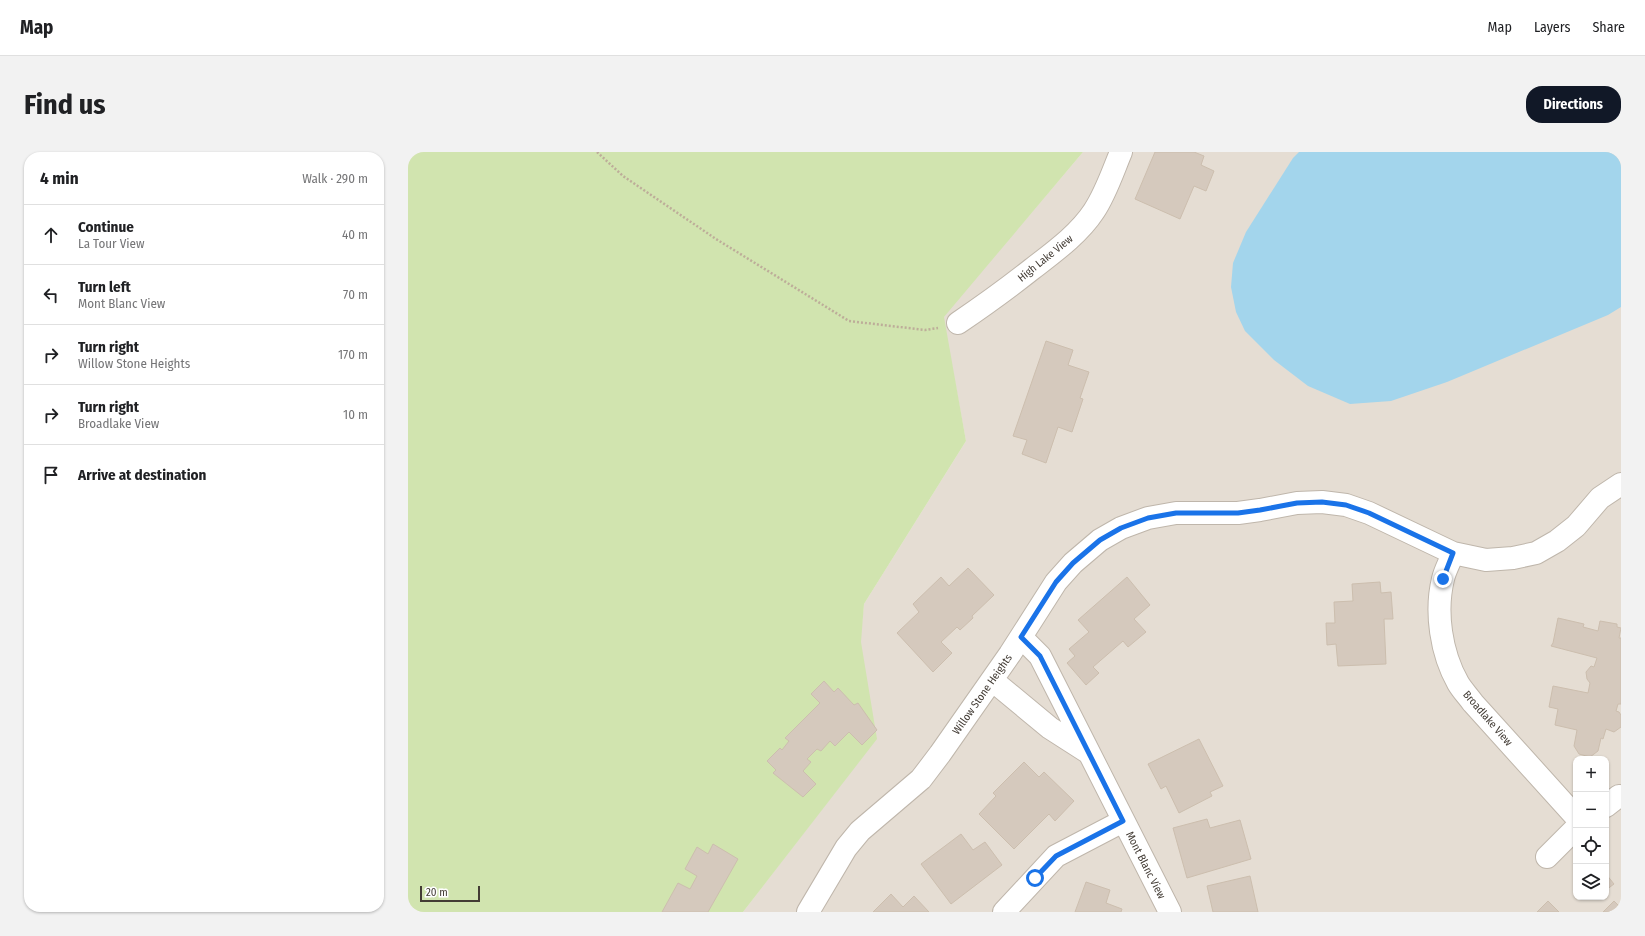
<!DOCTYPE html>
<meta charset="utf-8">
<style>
:root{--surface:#fff;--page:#f2f2f2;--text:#202124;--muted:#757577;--line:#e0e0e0;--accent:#111827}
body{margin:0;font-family:"Fira Sans Condensed",sans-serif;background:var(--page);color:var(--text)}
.controls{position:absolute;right:12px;bottom:12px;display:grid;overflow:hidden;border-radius:8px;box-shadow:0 1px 3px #0004}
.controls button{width:36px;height:36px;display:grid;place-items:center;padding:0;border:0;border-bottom:1px solid var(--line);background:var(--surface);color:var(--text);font:20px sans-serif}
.scale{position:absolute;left:12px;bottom:10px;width:60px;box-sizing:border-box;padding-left:4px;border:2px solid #433c35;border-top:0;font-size:11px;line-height:14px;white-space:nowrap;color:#433c35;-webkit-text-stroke:3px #fff;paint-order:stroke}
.stop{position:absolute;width:12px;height:12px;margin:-9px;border:3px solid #1a73e8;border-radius:50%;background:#fff}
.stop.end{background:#1a73e8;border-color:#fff;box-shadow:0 1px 4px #0008}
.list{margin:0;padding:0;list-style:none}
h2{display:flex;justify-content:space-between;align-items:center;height:52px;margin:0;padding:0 16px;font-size:17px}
h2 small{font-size:13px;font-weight:400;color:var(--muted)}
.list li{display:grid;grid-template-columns:26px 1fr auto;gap:12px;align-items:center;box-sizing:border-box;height:60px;padding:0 16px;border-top:1px solid var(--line)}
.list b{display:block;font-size:15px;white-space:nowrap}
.list p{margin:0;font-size:13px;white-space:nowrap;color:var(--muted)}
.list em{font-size:13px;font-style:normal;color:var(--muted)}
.icon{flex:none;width:22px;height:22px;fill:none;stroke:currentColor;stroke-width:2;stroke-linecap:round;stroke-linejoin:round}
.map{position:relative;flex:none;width:1213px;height:760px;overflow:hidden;border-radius:16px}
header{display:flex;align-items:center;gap:24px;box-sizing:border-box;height:56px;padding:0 20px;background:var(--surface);border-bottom:1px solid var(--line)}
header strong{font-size:19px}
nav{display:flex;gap:22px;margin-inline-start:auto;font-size:14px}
.intro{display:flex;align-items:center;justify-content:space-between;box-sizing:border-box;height:96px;padding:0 24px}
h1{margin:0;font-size:28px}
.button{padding:10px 18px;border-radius:16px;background:var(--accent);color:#fff;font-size:14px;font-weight:700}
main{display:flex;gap:24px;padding:0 24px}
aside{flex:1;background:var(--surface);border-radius:16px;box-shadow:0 1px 3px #0004}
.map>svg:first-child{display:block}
.residential{fill:#e5ddd3;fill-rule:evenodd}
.green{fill:#d1e4af}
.water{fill:#a3d5ec}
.building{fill:#d5c9bd;stroke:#ccbeae}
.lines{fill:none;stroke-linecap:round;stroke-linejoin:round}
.minor-casing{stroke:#bfb6ab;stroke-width:24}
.path{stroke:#bdad99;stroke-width:2.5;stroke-dasharray:2 2;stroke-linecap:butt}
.minor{stroke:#fff;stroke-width:22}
.route{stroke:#1a73e8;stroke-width:5}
.labels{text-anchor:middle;stroke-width:3;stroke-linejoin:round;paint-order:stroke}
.street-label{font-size:11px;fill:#433c35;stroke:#fff}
</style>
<header>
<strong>Map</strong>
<nav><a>Map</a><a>Layers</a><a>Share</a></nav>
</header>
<div class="intro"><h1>Find us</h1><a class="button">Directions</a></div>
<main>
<aside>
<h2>4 min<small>Walk · 290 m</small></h2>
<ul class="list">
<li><svg class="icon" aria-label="ahead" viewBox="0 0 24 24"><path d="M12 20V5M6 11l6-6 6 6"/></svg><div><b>Continue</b><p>La Tour View</p></div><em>40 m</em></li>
<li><svg class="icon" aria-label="left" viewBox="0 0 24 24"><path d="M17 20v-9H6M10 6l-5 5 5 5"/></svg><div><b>Turn left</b><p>Mont Blanc View</p></div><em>70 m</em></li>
<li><svg class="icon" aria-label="right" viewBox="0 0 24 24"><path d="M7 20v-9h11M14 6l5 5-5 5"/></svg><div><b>Turn right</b><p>Willow Stone Heights</p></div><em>170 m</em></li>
<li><svg class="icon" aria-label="right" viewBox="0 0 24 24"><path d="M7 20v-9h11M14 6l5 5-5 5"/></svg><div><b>Turn right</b><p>Broadlake View</p></div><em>10 m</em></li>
<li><svg class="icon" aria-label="arrive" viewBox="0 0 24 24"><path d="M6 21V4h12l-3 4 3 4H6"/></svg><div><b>Arrive at destination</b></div></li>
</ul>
</aside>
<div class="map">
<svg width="1213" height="760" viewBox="0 0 1213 760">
<rect width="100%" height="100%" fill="#f1ece4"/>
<path class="residential" d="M675,0H1213V760H335L468,587L450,512L456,452L558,289L535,165ZM1168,607H1198V745H1168Z"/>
<path class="green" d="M0,0H675L536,165L558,289L456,452L453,490L469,587L335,760H0Z"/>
<path class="water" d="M891,0H1213V155L1200,163L1039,230L983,249L942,252L900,234L866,208L837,179L828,160L823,135L825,111L838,80L885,6Z"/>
<path class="building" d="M747,0H786L796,4L793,13L806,19L798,39L786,34L772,67L727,47Z
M638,189L665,198L660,213L681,220L672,246L675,247L664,280L650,275L638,311L614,302L619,288L605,284Z
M560,416L586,443L564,464L565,466L552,478L549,475L533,490L544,501L525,520L489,481L511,460L505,452L533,425L541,434Z
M719,425L742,453L726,467L738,480L720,495L715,489L685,515L691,521L678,533L659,511L667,504L661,497L681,480L670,468Z
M972,430L973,441L983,440L985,467H976L978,512L930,514L928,492L919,493L918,471H927L926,450L945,449L944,432Z
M1150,466L1176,472L1175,475L1190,479L1192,469L1209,472V475L1213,476L1211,486H1213V552H1210L1208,559L1211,560L1213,563V575L1206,580L1198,577L1195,587L1193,586L1190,599L1182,605L1171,602L1166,594L1169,578L1147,573L1150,557L1141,555L1145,534L1180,541L1182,531L1179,527L1178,520L1183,514L1186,515L1189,506L1143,494L1145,491Z
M416,529L426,540L430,536L446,553L450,551L469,578L454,593L441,580L427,594L422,589L413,599L409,597L399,607L403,610L395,619L408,632L395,645L365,621L368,618L359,609L372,596L374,598L381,589L377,586L412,551L403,542Z
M791,587L815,634L802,640L804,644L771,661L758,634L753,637L740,612Z
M616,610L631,625L636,620L666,649L647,669L641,662L606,697L571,662L588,644L585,641Z
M799,667L802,676L832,668L843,707L779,726L765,676Z
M553,682L565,698L577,690L594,713L543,752L513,712Z
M305,692L330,707L300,760H254L270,731L282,737L289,724L277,717L289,695L300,702Z
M1198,722L1206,732L1198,738Z
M842,724L850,760H805L799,734Z
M678,730L702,738L698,751L714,757L713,760H667Z
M483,742L495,755L506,744L521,760H465Z
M1140,749L1151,760H1129Z
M1206,749L1213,756V760H1195Z"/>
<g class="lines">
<g class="minor-casing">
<path id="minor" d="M550,171C575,154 600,136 624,117C646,100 671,82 686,59C698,41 705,19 713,0
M1045,401C1042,410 1037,418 1035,427C1027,460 1033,501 1050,531C1054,538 1060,544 1065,551L1168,665
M613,485L632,504L762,760
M584,528L642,576L681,601
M1198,654L1211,644
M1139,705L1168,676
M400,760L438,696L452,679L513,627L532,602L602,502L648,430L665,411L692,388L713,376L740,366L768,361H830L852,358L889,351L914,350L938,353L961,361L1045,401L1078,408L1105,406L1128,401L1149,389L1168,374L1192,346L1213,332
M596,760L648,704L715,669"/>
</g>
<path class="path" d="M189,0L215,24L308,87L441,169L517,178L530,176"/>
<use href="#minor" class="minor"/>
</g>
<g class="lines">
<path class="route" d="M627,726L648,704L715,669L632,504L613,485L648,430L665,411L692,388L713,376L740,366L768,361H830L852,358L889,351L914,350L938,353L961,361L1045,401L1035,427"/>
</g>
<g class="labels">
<g class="street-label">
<text transform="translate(637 106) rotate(-39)" y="4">High Lake View</text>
<text transform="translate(574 542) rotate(-55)" y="4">Willow Stone Heights</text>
<text transform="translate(1080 566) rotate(49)" y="4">Broadlake View</text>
<text transform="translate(738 713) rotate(63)" y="4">Mont Blanc View</text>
</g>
</g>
</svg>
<div class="controls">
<button>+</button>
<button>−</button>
<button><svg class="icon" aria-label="locate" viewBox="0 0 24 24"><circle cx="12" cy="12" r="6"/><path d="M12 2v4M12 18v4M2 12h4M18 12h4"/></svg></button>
<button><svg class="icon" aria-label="layers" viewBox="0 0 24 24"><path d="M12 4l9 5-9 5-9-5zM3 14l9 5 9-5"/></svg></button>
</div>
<div class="scale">20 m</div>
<div class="stop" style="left:627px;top:726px"></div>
<div class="stop end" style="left:1035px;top:427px"></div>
</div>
</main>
